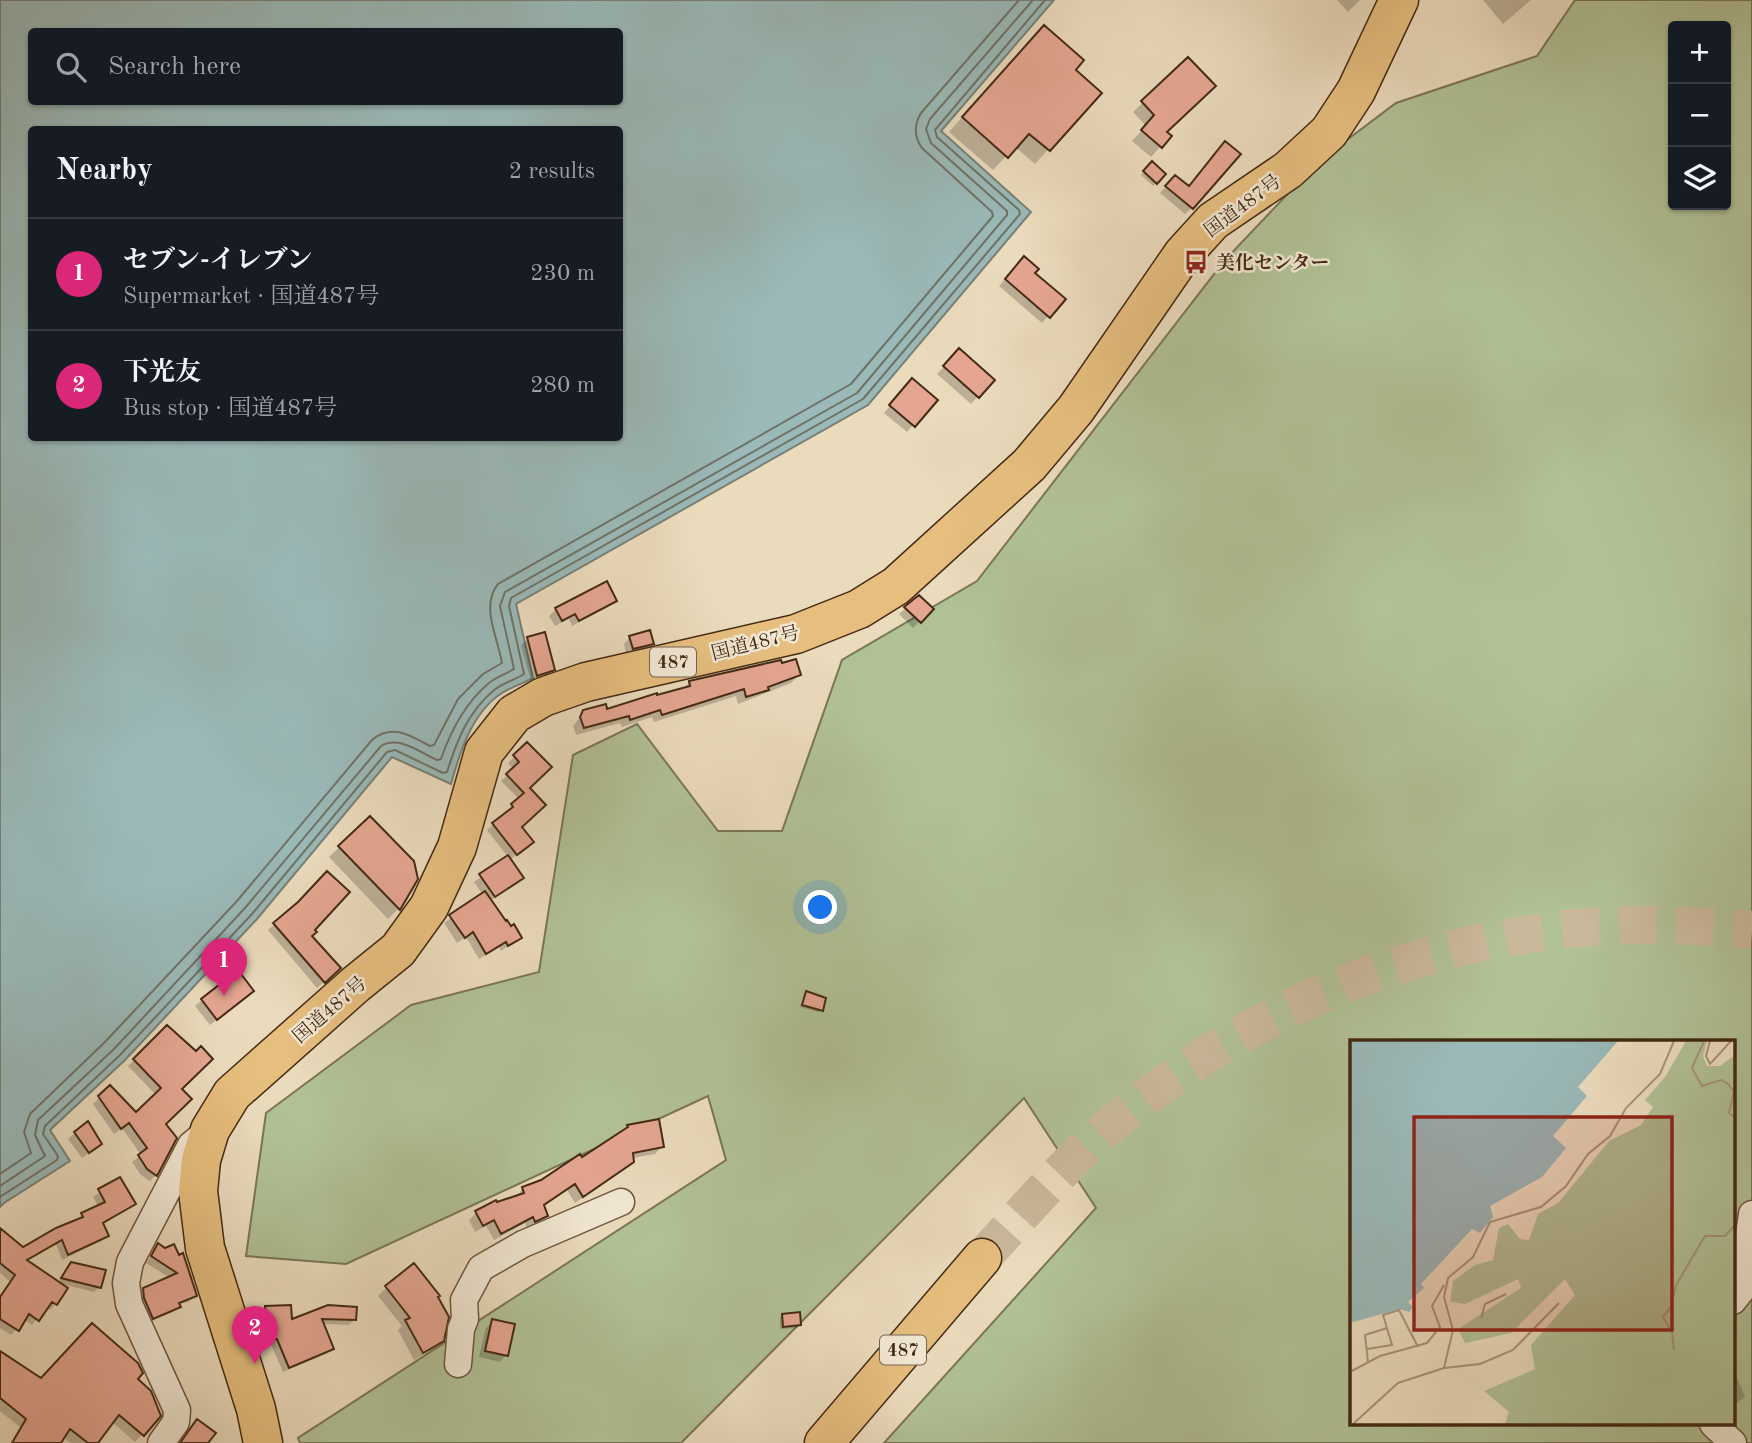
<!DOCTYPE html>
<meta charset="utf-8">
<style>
:root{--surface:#171b24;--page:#20242c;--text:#f1f3f6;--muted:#9ea1a6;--line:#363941;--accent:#db2777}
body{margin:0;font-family:"Old Standard TT","Noto Serif JP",serif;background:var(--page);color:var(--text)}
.controls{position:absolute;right:21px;top:21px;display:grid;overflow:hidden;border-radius:7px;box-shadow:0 2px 5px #0004}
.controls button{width:63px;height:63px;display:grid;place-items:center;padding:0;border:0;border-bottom:2px solid var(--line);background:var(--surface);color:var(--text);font:35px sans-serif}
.you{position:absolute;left:821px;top:908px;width:24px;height:24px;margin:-18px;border:5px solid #fff;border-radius:50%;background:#1a73e8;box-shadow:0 0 0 10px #1a73e833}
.badge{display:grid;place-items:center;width:46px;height:46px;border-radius:50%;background:var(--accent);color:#fff;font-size:23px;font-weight:700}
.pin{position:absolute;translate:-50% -58px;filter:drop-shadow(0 2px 4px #0008)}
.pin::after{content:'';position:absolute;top:37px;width:24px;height:21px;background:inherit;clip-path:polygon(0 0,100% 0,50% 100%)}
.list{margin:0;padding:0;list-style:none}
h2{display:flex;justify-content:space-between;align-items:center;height:91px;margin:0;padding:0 28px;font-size:30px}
h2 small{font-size:23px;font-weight:400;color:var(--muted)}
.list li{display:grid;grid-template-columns:46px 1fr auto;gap:21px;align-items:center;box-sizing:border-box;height:112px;padding:0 28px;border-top:2px solid var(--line)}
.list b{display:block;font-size:26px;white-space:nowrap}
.list p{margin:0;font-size:23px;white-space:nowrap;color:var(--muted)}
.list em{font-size:23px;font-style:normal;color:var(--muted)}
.icon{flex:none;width:38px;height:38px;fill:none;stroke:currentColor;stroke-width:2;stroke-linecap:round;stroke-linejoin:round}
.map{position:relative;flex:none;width:1752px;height:1443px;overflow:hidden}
.search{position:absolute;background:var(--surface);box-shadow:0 2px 5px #0004;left:28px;top:28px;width:595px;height:77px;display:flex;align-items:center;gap:18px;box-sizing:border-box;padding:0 24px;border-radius:7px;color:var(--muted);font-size:26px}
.panel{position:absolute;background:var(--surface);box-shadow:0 2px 5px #0004;left:28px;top:126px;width:595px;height:315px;border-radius:7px}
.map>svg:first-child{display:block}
.green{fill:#b1c196;stroke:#7a7655;stroke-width:2;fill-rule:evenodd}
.water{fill:#9ab9b8;stroke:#788076;stroke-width:2;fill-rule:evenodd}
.shadow{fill:#0003}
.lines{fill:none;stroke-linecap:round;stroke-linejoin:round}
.shore{stroke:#6f7266;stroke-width:2}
.building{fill:#e5a691;stroke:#442a14;stroke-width:2}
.highway-tunnel{stroke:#cab89b;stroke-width:38;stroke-dasharray:38 19;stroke-linecap:butt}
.minor-casing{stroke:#6e563e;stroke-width:29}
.highway-casing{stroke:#442a14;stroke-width:41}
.minor{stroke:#f2e8d4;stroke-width:26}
.highway{stroke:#e6be7e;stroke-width:38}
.labels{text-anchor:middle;stroke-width:5;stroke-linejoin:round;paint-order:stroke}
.shield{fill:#f2e8d4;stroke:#78634e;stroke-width:2}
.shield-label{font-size:18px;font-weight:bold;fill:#442a14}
.street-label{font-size:19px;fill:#442a14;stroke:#f2e8d4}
.poi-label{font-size:19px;font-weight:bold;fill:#442a14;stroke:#f2e8d4;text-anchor:start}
.inset-road{fill:none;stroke:#a89479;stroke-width:2}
.view{fill:#8f2418;fill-opacity:0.15;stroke:#8f2418;stroke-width:3.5}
.inset-edge{fill:none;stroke:#442a14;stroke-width:3.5}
</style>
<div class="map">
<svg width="1752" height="1443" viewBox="0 0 1752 1443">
<rect width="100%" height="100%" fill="#ebdbbd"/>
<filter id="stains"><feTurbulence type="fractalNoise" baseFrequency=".00286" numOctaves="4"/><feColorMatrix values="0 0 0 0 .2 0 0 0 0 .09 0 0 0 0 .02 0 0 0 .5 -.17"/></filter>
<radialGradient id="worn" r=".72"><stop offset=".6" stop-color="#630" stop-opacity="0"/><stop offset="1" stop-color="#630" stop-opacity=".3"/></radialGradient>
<path class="green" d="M1575,0H1752V1443H884L1096,1208L1024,1098L681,1443H300L298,1438L726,1160L708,1096L346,1264L246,1256L266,1113L411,1005L539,972L573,755L637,724L718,831H782L842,660L977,581L1225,260L1319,161L1396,103L1537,56ZM1673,26H1726V205H1673ZM1351,1042H1733V1424H1351Z"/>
<path class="water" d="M0,0H1054L941,131L1031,212L868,405L516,604L533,678C523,683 512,687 502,693C472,712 460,752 451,784L392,757L257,919L125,1060L50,1130L70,1161L4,1203L0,1207ZM32,32H620V102H32ZM32,130H620V438H32Z"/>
<path class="shadow" d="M1337,0H1360L1348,12Z
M1483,0H1531L1503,24Z
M1030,41L1073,70L1099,93L1035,164L1015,147L993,170L949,132Z
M1188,59L1165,132L1170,136L1151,157L1132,141L1146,126L1133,112Z
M1225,143L1192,208L1185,214L1160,193L1169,183L1188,187Z
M1152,163L1164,174L1153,186L1141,175Z
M1017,265L1033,274L1063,300L1042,323L999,286Z
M959,351L993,380L971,404L937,374Z
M905,387L935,400L907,432L884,413Z
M919,597L931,609L913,628L899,614Z
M615,601L608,607L572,626L569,619L555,626L549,616L556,609Z
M630,637L652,644L645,650L626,654L624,644Z
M528,639L553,669L547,676L531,681L521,645Z
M799,675L791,683L738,704L736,696L654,722L652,717L622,727L620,723L576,735L573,726L584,712H606L682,690L690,682Z
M527,745L528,788L520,827L525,848L510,860L521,878L490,901L505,923L520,938L501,951L499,947L479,959L466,937L457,943L444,923L483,895L474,882L508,857L487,830L508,813L506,812L519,799L501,781L514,769L508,763Z
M370,818L416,878L398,909L388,919L329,857Z
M275,924L312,930L310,936L332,975L317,988L268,930Z
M237,972L245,997L210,1025L195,1006Z
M806,993L821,1010L818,1012L800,1007Z
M167,1027L180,1089L164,1124L156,1175L150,1181L141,1175L132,1162L141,1155L122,1128L114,1134L93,1104L110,1087L136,1114L156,1095L128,1066Z
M628,1127L662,1146L655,1154L632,1158L633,1161L625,1169L575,1203L567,1190L542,1207L546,1216L538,1223L527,1228L525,1223L494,1240L486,1226L475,1232L469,1220L476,1213L495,1203L516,1198L522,1189L542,1182L581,1159Z
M75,1133L93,1150L82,1158L68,1139Z
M120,1179L134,1204L102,1225L107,1236L101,1241L62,1260L56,1244L26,1262L66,1289L55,1304L50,1310L46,1307L32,1325L24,1320L11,1335L0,1328V1296L10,1282L0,1273V1232L23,1249L99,1207L93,1197Z
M158,1245L195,1296L190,1301L178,1305L173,1312L147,1323L138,1295L144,1289L170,1278L146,1263Z
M67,1269L99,1287L94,1292L58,1283Z
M387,1287L443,1341L434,1349L414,1360L398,1330L402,1326L378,1296Z
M327,1307L355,1319L349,1325L323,1324L332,1349L326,1354L283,1372L271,1344L262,1345L260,1314L265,1308L290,1321Z
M782,1315L799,1325L797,1328L780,1329V1318Z
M493,1321L506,1355L500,1362L479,1357L486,1328Z
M0,1353L41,1380L135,1379L159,1416L135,1442L112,1422L96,1443H71L63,1437L58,1443H11L20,1427L0,1411Z
M1734,1370L1745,1397L1733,1406V1371Z"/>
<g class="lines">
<path class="shore" d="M0,1174L31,1153L24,1132L30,1114L106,1041L237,901L372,740C392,723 411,736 430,746L434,745L458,699L483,674L502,663C498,638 480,606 498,584L851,384L993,216L992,212L922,148C914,137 914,125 921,113L1019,0
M0,1186L45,1156L35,1135L38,1120L114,1049L245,908L381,746C399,735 421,753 437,760L441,759C451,730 465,703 489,683C496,677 506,674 514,669L500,606L505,592L857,393L1007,215V211L931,143L926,129L930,119L1033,0
M0,1197L57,1160L58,1156L43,1134L45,1126L120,1055L252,914L387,752L395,750L443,773L447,772C457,740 468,712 494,690C503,683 515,680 524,674L509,606L511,598L863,399L1020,214L1019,210L937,137L935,130L1045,0"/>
</g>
<path class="building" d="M1044,25L1084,60L1076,70L1102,93L1050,151L1029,134L1008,158L962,117Z
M1188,57L1216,86L1167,132L1172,136L1162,148L1141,130L1154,115L1141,101Z
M1225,141L1241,154L1193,209L1165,186L1175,175L1189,186Z
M1152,161L1166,174L1157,184L1143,171Z
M1024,256L1039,269L1035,273L1066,299L1050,318L1005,279Z
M959,348L995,380L979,398L943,366Z
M912,378L938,400L915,427L889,405Z
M607,581L617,601L579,621L575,614L562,621L555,608Z
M919,595L934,609L921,623L904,607Z
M650,630L654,644L633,649L629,636Z
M545,632L555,670L537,676L527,637Z
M796,659L801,675L768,687L769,690L746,697L744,689L662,715L660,710L630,720L629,716L584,728L580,717L583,710L606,704L607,709L657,693V695L690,686L689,681L781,660L782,663Z
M527,742L552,767L530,788L546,805L522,827L534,842L517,855L492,823L513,807L511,804L524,793L506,774L519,762L513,755Z
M370,816L414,861L418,879L400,910L338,846Z
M508,855L524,878L495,897L479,874Z
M327,871L350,892L315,930L317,932L312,936L341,968L325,983L273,923L298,902Z
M485,891L506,921L507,920L511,926L514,924L522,938L508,946L506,942L486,954L473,932L465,938L449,915Z
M238,970L254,991L217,1020L201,999Z
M806,991L826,998L823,1011L802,1005Z
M167,1025L196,1051L201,1046L213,1059L182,1089L192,1099L166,1124L177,1138L157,1176L147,1169L138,1155L147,1148L129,1123L121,1129L98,1096L110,1085L136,1112L161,1088L133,1059Z
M659,1119L664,1147L633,1153L634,1162L583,1197L575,1184L544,1205L548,1216L535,1222L533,1217L501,1234L494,1220L483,1226L475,1211L496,1200L497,1202L524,1193L522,1187L541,1180L580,1154L582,1157L628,1127L627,1125Z
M88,1121L102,1144L89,1153L74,1132Z
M120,1177L136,1204L103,1223L109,1236L68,1255L62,1240L27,1260L68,1288L57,1305L52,1302L39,1321L29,1314L19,1331L0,1319V1297L15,1275L0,1263V1228L23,1247L56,1228L83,1217L81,1213L105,1202L98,1189Z
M158,1243L165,1248L174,1244L179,1255L183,1253L197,1296L179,1303L181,1307L153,1319L144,1298L143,1288L177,1273L151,1256Z
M71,1262L106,1270L101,1288L61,1278Z
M414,1263L440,1296L438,1297L449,1317L444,1341L423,1353L405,1320L410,1318L385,1286Z
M291,1305L292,1319L328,1305L357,1307L356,1320L322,1319L334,1349L289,1368L277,1339L267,1340L265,1306Z
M800,1312L801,1325L783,1327L782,1314Z
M492,1319L515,1324L508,1356L485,1351Z
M92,1323L138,1363L143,1373L138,1379L151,1391L161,1416L144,1436L119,1415L98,1443H88L70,1429L61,1443H12L26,1419L0,1398V1351L41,1378Z
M197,1419L216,1433L208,1443H180Z"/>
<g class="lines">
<path class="highway-tunnel" d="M982,1258C1019,1218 1055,1175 1095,1139C1242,1009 1423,934 1620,925C1664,923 1708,927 1752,930"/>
<g class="minor-casing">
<path id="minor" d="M1733,1301L1741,1291L1752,1214
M458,1364L461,1329L465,1319L464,1300L481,1268L523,1244L621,1202
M1713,1424L1733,1443
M161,1443L176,1422L177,1410L129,1304L126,1283L130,1262L191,1145L203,1135"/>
</g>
<g class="highway-casing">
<path id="highway" d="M263,1443L256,1409L205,1248L198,1191L201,1160L210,1130L232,1094L356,984L398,950L429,907L457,847L484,752L514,714L543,697L586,682L796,634L859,609L896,586L1029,465L1076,409L1183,254L1213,221L1288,170L1329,132L1356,91L1399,0
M824,1443L982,1258"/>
</g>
<use href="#minor" class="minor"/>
<use href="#highway" class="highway"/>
</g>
<defs>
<g id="bus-bare" transform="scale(1.89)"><path d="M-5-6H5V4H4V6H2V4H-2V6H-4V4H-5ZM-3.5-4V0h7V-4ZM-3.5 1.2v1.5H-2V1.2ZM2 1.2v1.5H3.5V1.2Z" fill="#8f2418" stroke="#f2e8d4" stroke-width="2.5" paint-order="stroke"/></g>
</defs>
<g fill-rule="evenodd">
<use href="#bus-bare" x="1196" y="262"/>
</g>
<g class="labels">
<g class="shield">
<rect x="650" y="647.5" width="46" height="29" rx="5"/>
<rect x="880" y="1335.5" width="46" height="29" rx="5"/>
</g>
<g class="shield-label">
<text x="673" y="668">487</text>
<text x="903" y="1356">487</text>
</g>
<g class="street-label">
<text transform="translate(1242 205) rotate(-37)" y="7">国道487号</text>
<text transform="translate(755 642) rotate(-14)" y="7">国道487号</text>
<text transform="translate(329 1009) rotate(-41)" y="7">国道487号</text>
</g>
<g class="poi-label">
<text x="1216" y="269">美化センター</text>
</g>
</g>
<g transform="translate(1350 1040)">
<rect width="385" height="385" fill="#ebdbbd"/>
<path d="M336,1H357L353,16L357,26H370L385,15V384H155L159,372L134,351L185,329L181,305L225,255L215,239L161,293L115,303L108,289L171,248L168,239L115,264L100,262L103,241L125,225L143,220L149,188L158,184L170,199L179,200L188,174L208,163L259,101L291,85L303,67L295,60L315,37Z" fill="#b1c196"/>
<path d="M0,1H268L228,47L237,56L203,96L216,108L192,137L140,166L143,177L130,193L122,189L71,244L74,248L58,262L63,267L59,272L49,269L0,283Z" fill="#9ab9b8"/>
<path class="inset-road" d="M354,1L342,28L352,46L371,40L378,44L384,52L379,73L385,78M360,1L356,16L360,24L381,1M209,263L163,310L130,324L94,328L103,290L94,257L98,238L123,217L140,182L191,167L216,146L238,114L260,96L276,68L310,34L324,1M131,278L135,264L156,254M17,309L42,305L33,275L49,270L68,307M324,310L322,293L313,277L321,267L326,245L355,196H375L385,185M18,322L15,295L37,288M0,332L30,316L77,303L90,287L82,266L94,245M3,384L48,343L94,328"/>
<path class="view" d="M64,77H322V290H64Z"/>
<rect width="385" height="385" class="inset-edge"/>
</g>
<rect width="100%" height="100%" filter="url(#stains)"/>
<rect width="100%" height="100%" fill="url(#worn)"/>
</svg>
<div class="controls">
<button>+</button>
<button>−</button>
<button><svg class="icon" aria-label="layers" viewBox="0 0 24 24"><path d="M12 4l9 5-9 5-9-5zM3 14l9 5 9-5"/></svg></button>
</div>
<div class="you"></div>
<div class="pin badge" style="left:224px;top:996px">1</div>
<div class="pin badge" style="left:255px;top:1364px">2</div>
<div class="search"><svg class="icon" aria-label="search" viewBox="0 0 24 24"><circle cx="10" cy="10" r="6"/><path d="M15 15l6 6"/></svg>Search here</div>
<section class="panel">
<h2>Nearby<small>2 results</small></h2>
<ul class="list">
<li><span class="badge">1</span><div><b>セブン-イレブン</b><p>Supermarket · 国道487号</p></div><em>230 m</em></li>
<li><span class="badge">2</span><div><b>下光友</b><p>Bus stop · 国道487号</p></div><em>280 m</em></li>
</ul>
</section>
</div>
